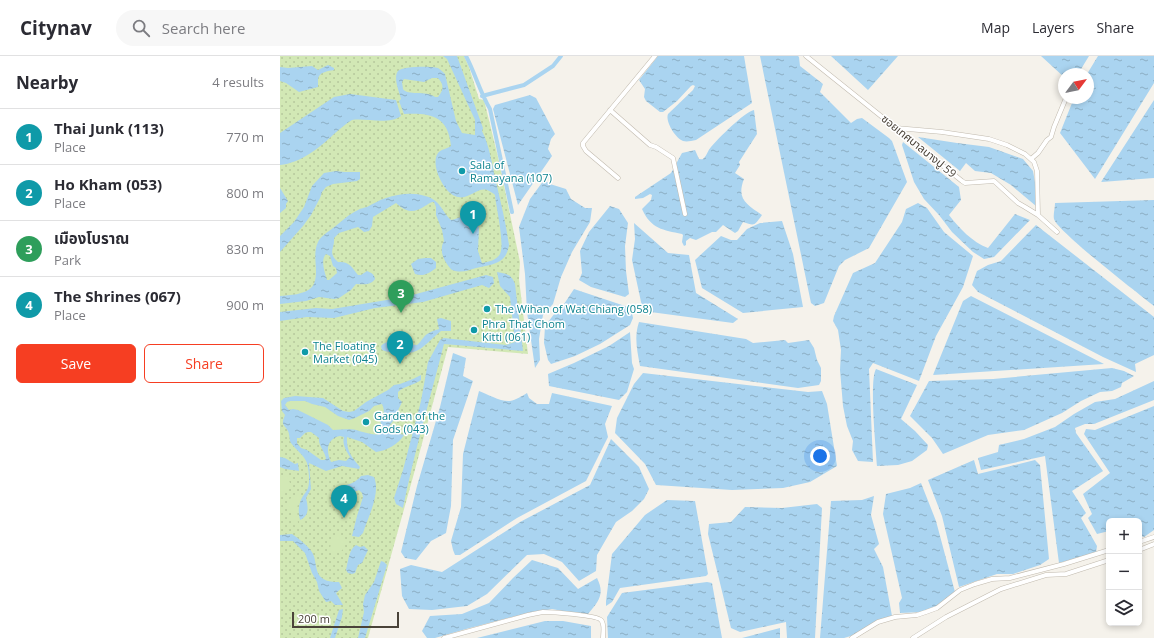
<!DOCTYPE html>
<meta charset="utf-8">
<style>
:root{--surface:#fff;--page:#f7f7f7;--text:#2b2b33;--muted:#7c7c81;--line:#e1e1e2;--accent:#f63e22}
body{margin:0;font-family:"Open Sans","Noto Sans Thai",sans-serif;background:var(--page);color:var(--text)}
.controls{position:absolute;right:12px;bottom:12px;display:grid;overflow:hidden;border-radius:6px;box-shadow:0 2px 6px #0003}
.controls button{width:36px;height:36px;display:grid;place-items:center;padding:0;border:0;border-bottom:1px solid var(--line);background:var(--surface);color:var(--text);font:20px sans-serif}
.compass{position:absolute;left:778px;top:12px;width:36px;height:36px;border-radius:50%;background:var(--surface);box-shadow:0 2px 6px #0003;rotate:58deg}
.scale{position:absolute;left:12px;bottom:10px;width:107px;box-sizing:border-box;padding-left:4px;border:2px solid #4a4339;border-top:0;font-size:11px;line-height:14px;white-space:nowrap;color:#4a4339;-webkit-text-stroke:3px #fff;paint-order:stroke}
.you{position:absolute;left:540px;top:400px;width:14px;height:14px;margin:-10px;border:3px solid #fff;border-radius:50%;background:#1a73e8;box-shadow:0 0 0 6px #1a73e833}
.badge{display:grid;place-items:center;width:26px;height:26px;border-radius:50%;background:var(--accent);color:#fff;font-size:13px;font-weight:700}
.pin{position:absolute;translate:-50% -33px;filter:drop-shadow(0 1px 2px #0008)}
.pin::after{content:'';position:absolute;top:21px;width:14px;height:12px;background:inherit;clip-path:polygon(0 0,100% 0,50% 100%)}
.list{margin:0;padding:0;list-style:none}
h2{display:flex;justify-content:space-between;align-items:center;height:52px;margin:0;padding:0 16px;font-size:17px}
h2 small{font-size:13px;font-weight:400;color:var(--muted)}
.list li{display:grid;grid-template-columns:26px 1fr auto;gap:12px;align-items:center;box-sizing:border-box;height:56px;padding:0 16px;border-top:1px solid var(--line)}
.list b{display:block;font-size:15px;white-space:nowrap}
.list p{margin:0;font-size:13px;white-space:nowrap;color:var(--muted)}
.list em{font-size:13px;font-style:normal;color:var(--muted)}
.actions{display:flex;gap:8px;padding:12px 16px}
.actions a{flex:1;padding:9px 0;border:1px solid var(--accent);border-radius:6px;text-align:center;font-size:14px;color:var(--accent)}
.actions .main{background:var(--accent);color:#fff}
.icon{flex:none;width:22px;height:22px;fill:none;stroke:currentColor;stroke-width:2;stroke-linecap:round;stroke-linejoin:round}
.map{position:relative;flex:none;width:874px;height:582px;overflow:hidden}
header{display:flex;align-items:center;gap:24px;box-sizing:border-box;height:56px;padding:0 20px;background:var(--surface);border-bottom:1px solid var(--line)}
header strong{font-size:19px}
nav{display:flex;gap:22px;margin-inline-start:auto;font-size:14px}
.search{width:280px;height:36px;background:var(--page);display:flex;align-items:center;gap:10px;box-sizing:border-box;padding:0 14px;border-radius:22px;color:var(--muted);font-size:15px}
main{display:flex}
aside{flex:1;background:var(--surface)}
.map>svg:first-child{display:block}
.park{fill:url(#park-dots)}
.garden{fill:#d2e8b5}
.water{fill:url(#water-ripples);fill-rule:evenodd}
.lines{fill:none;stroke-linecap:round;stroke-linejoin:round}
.canal{stroke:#aad4f0;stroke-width:4}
.street-casing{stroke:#c1baae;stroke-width:5}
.street{stroke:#fff;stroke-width:4}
.culture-dot{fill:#0f9aa8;stroke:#fff;stroke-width:1.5}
.labels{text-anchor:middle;stroke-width:3;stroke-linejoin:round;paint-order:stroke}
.street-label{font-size:11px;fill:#4a4339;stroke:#fff}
.culture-label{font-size:11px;fill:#0d838f;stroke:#fff;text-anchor:start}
</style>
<header>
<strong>Citynav</strong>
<div class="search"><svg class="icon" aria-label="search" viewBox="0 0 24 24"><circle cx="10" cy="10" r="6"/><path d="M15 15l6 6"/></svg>Search here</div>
<nav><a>Map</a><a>Layers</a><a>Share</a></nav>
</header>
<main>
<aside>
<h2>Nearby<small>4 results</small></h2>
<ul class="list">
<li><span class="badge" style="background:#0f9aa8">1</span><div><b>Thai Junk (113)</b><p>Place</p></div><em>770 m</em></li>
<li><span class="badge" style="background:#0f9aa8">2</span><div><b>Ho Kham (053)</b><p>Place</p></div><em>800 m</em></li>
<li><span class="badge" style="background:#2e9e5b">3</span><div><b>เมืองโบราณ</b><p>Park</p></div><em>830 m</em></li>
<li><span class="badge" style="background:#0f9aa8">4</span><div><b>The Shrines (067)</b><p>Place</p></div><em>900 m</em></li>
</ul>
<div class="actions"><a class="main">Save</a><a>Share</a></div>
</aside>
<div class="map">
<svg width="874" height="582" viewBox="0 0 874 582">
<defs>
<pattern id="park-dots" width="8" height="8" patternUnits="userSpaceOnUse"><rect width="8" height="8" fill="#d2e8b5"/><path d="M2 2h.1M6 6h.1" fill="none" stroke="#b6c89c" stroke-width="1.8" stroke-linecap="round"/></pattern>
<pattern id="water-ripples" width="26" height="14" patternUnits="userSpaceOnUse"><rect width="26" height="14" fill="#aad4f0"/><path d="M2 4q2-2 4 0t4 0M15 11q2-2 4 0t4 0" fill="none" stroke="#8caec3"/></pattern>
</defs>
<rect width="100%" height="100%" fill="#f5f2eb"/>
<path class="park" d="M0,0H184L189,11L199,43L204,44L218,101L240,206L239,223L248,298L168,291L133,421L88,582H0Z"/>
<path class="garden" d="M10,345H25L32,348L45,351L58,360L69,364L75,362L89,355L94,350L102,348L105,354L100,365L103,373C102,376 102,377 99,378C93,380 85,376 79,375C71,372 62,374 53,374L48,369L18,354L13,353L9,354L5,349L7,346Z
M4,418L7,420L10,427L8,435L2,438L0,436V425Z
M21,438L17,452L18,469L15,470L7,444Z
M58,480L64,484C65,491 64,494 58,497L53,496L50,493L51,486Z"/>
<path class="water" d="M163,0H177L203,72L202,75C210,91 212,109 216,126C221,147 226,168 229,189C226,209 212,208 196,212C187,215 181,217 172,214C165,207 158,195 164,185L162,174L156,159V151L154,146C150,146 149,148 145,150C133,158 126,156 116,147L93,161L92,170L89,175L84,176L78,171L59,177L54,182C55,193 47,196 58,206C69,205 72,211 78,219H81L87,215C92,217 94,218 95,223C90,230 84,228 76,228L71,234L59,242L54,243L39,241L26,245L0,248V240C10,239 24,239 32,231C41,219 31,200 38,186C41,180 48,176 53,172C61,166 69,158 78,154C81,152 84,152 87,151C93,148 99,144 106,142C118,138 133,136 145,140C161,144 161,155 171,164C181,162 184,157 194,161L199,172L198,195L202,207C208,206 217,204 220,198C225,188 216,151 215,139C213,137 210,135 207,134C196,131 188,146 175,140C163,135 150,108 158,97C161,93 167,93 171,90C168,59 150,57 124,58L119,45L121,43C119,35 113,22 118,15C123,10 151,10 158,12C161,14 163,16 165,18L176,65L182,77L195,79V64L167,3ZM152,22H158C164,29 164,33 158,41H155C146,34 127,40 123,33C123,32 122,26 122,26L124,23L144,26ZM46,198L50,200L53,210L56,212L57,217L49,224H47C45,217 40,204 46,198Z
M378,0H464L472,47L416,84C411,85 407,86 403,85C395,82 385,65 388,58L413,34L415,30L413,29L411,30L397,45L383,56H380L366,45L364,41L365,33L359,24Z
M480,0H518L519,1L520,10L543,28L540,36L571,67L577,63L582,62L609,82L612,85L627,126L589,192L565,204L559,210L544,247L535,250L531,247Z
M551,0H618L588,34Z
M761,0H809L798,18H784V21Z
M818,0H874V27L815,123L780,77L794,42H808V18H807Z
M48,9L54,12V14C48,15 38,16 38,24C38,27 38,29 38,31L19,36L6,27L0,25V11L8,12L32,10L38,14Z
M70,38L116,44L121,60C109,69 86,62 72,64C65,68 60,73 54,78C39,92 21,107 0,109V77L54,41Z
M250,39L256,42L275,78L271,83L268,93L272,100L238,149L213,53L215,49Z
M874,44V122L821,126Z
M474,54L477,78L459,106L460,109L455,117L464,123C456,143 467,149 482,159C474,170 475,170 463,166L458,175L455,177L443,169L436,176H432L416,184L410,182L406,185V189L404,190L402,186L403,179L402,178C383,174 371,173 362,153L371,144L372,139L370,138L363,142L355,143V141L391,117L402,97L415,94L419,103C422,103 422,104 424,102C427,99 428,94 431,91C439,82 463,57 474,54Z
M638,81L677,87L709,91L743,103L753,115L756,132V150L731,129L711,117L695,115L686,107L680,115Z
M623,86L679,131L681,144L669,159C679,172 692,186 708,192L735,158L750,164L714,201L704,203L693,196L672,176L659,159L644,143L634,126L622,89Z
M56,115L64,116H80V123L77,125L53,128L46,131L42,136L40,142L31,159L23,170L0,196V180L14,166L24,151L32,130L44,117Z
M264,124L270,128L286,133L291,143L305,152H312L310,166L292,196L281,221L273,248L263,259L259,283L260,304L255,312L247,256L245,218L239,171L250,143Z
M0,132L8,145L6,148V152L0,157Z
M874,144V250C859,238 777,175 774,163C773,159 775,152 775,147Z
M638,147L647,152L664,176L693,200L683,231L656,280L639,325L593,307L589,313L593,406L578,405L572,394L573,385L567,370L563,350L560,314L561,294L558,274L553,265L554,260L573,217L595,207L622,166L626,153Z
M330,150L339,153L348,167L345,190L346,215L349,238L345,241L311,231L299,224L302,217L300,195L309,176Z
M502,165L513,198L523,251L463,257L422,232L415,204L441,180L451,184H457L467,173L480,167Z
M354,167L388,197L409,199L416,237L458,263L453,267L363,255L352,204L355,183Z
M756,169L874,261V299L855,308L856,316L823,301L698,236L692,229L697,215L708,209L721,205Z
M145,202H151L156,206V212C149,217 144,221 135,218L131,208L138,203Z
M217,216C227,218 231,218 235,228L243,295L164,288C150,343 134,397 123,452L116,448L114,442L123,414L141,345L148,306L160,284L164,282L226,289L235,286L230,241L220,230Z
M206,219L213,221L214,227L209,232L202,229L143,246L95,252L54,262L27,261L0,265V256L36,252L52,253L125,241Z
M294,233L351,252L353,262L350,269L320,288L295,300L271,308L268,304L264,287L265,270L278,253L282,251Z
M691,240L824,308L653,319L683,245Z
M161,262L171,265V275H161C154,280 143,293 136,295C126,299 112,298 102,294L101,290L103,288L107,286L137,289C140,287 141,284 144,281C147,277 153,275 159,273L157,263Z
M359,266L466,283L473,287L505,284L508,287L529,284L534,292L537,304L541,312V325L539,329L518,332L360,310C357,294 354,281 359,266Z
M350,276L352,307L354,313L347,336L339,344L269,330L268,318L294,307L329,290Z
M173,297L186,302L183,320L193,325L173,384L171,450L166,477L151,485L136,504L125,502L121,496L137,430L160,351Z
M832,312L844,315L854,320L842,327L841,331L832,335L820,336L801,345L782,357L744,374L708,379L663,398L652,382L630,360L649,325L713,323Z
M596,313L637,329L621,363L635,375L648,389L647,394L632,405L618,409L597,410C596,394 589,324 596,313Z
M363,317L528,336L542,335L547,348L557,410L530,426L503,432L452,434L376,429L365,408L335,377L337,362L354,328Z
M141,319V324C134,329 124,330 118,336V342L122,346L113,365L108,372C111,382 116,376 124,379C119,388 106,395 96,396L82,386L67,381C66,394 72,402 80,411L79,413L62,410L46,415L29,407L31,433L26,442C28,451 30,459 20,464C18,456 18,448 23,440C25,437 27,435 28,432C30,425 29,415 27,407C24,399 16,394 11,387C9,384 10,379 8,375C3,367 1,369 5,359L2,355L1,345L4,342L15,340L43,342L63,355L69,356L74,355L86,346L108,334L114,329L120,328L133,323ZM10,345H25L32,348L45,351L58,360L69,364L75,362L89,355L94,350L102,348C105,355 104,359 100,365L103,373C101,376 102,377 99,378C93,380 85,376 79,375C71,372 62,374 53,374L48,369L18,354L13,353L9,354L5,349L7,346ZM28,376H31L39,382C38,390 45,395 46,403L44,404H41L27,394L21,392L17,387V382H20L25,377ZM60,380L64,381C62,388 66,395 70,401L66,405L59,404L51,406C46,395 46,383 60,380Z
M874,325V344L814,368H805L795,372L796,377L823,415L792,435L806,457L801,462L817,490L816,497L779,507L765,400L701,414L698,402L718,396L719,389L744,383L775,371L794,358L815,346L835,343Z
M199,335C207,338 221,346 230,345C236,344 242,340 247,337L249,342L257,348H269L272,337L332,350L325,368L328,381L306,425L237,462L180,499H175L173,494L171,485L181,451L183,398Z
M874,350V474L864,481L859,479V465H829V475L817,478L808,462L812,458L803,438L830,417L804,378L806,373L815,374Z
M331,383L359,411L369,433L364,443L352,455L336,466L317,499L316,515L299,525L282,506L264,498L247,499L207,538L187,550L152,554L129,553L122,540L120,513L131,509L162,516L240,466L310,429Z
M0,401L5,402L15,408L18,407L19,415L5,413L0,411Z
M694,404L698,418L755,404L760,409L769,503L760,509L733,518H717L679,531L662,460L648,424Z
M88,419L94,421C101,437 88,461 83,477L79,481L72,480L77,460L83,441L82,437L79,434L66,439L62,435L66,429C72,428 78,424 81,420Z
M641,427L656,465L675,536L656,551L643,556L620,557L619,547L622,542L603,458L606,438L630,432Z
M594,440L591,459L599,488L594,493L603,511L612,560L598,565L574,579L564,582H540L551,445L582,444Z
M387,444L415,445L428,518L426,520L340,532L332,546L326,550V545L332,498L365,459Z
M537,448L542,452L535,582H507L506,566L460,576L451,572L428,478L429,468L451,466L465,451L502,452Z
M12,478C19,483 29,490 33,498C35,502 35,506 36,510C38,524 47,526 59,526L62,532L56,537L63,549H55L51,545L46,546L39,535L37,526L32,517L25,497L13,485H0V479Z
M76,489L80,491L84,490L88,494L82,507L78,509L75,517L72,518L68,517L66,514C68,506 69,493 76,489Z
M252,504L278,512L298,533L317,522C325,538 319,545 308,558L293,557L272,553L232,561L186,573L155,582H147L142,575L150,560L182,558L209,547L233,522Z
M101,505L104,506L107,509L85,582H78L84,556L83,548L85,539L94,526Z
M427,526L432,527L442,582H328L327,561L342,537Z
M63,553L62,561L55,582H50L59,554Z
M265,565H283L311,570V582H197Z
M500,572V582H462Z"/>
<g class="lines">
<path class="canal" d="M186,0C195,17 200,36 210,53L232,156
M202,40L244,29L273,10L281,0"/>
<g class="street-casing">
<path id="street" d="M526,0L682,125L685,127L714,125L738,147L745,151L758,159
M330,54L370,89L376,91L393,102L405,158
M616,72L662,76L709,83L727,89L745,98L754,106L757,115L758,159L777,176
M751,103L758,97L767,84L771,81L774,71L786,42
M338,122L306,95L303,90V87L375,0
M859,486L874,481
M859,494L874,488
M164,582L248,559C253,558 258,557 263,556C272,556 316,559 321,564C325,568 323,577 323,582
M572,582L598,566L615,561L637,559L646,556L657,552L680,534L695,528L712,523L730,522L784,508L829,494
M633,582L666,561L721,533L766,519L786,518L829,504"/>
</g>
<use href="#street" class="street"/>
</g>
<g class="culture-dot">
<circle cx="182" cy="115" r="4"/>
<circle cx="207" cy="253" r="4"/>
<circle cx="194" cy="274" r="4"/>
<circle cx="25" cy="296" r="4"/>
<circle cx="86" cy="366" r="4"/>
</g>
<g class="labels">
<g class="street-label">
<text transform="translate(639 90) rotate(39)" y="4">ซอยเทศบาลบางปู 59</text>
</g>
<g class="culture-label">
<text x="190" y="113">Sala of<tspan x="190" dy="13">Ramayana (107)</tspan></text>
<text x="215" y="257">The Wihan of Wat Chiang (058)</text>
<text x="202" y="272">Phra That Chom<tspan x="202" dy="13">Kitti (061)</tspan></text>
<text x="33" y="294">The Floating<tspan x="33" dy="13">Market (045)</tspan></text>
<text x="94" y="364">Garden of the<tspan x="94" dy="13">Gods (043)</tspan></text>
</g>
</g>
</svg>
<div class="controls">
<button>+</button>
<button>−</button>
<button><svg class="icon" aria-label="layers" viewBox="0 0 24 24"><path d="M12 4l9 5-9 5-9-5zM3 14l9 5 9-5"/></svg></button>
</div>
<svg class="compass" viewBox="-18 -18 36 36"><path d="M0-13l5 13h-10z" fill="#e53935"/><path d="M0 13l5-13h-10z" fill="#7c7c81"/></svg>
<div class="scale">200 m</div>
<div class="you"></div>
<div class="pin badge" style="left:193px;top:178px;background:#0f9aa8">1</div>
<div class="pin badge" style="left:120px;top:308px;background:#0f9aa8">2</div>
<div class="pin badge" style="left:121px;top:257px;background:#2e9e5b">3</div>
<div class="pin badge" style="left:64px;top:462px;background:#0f9aa8">4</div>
</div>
</main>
